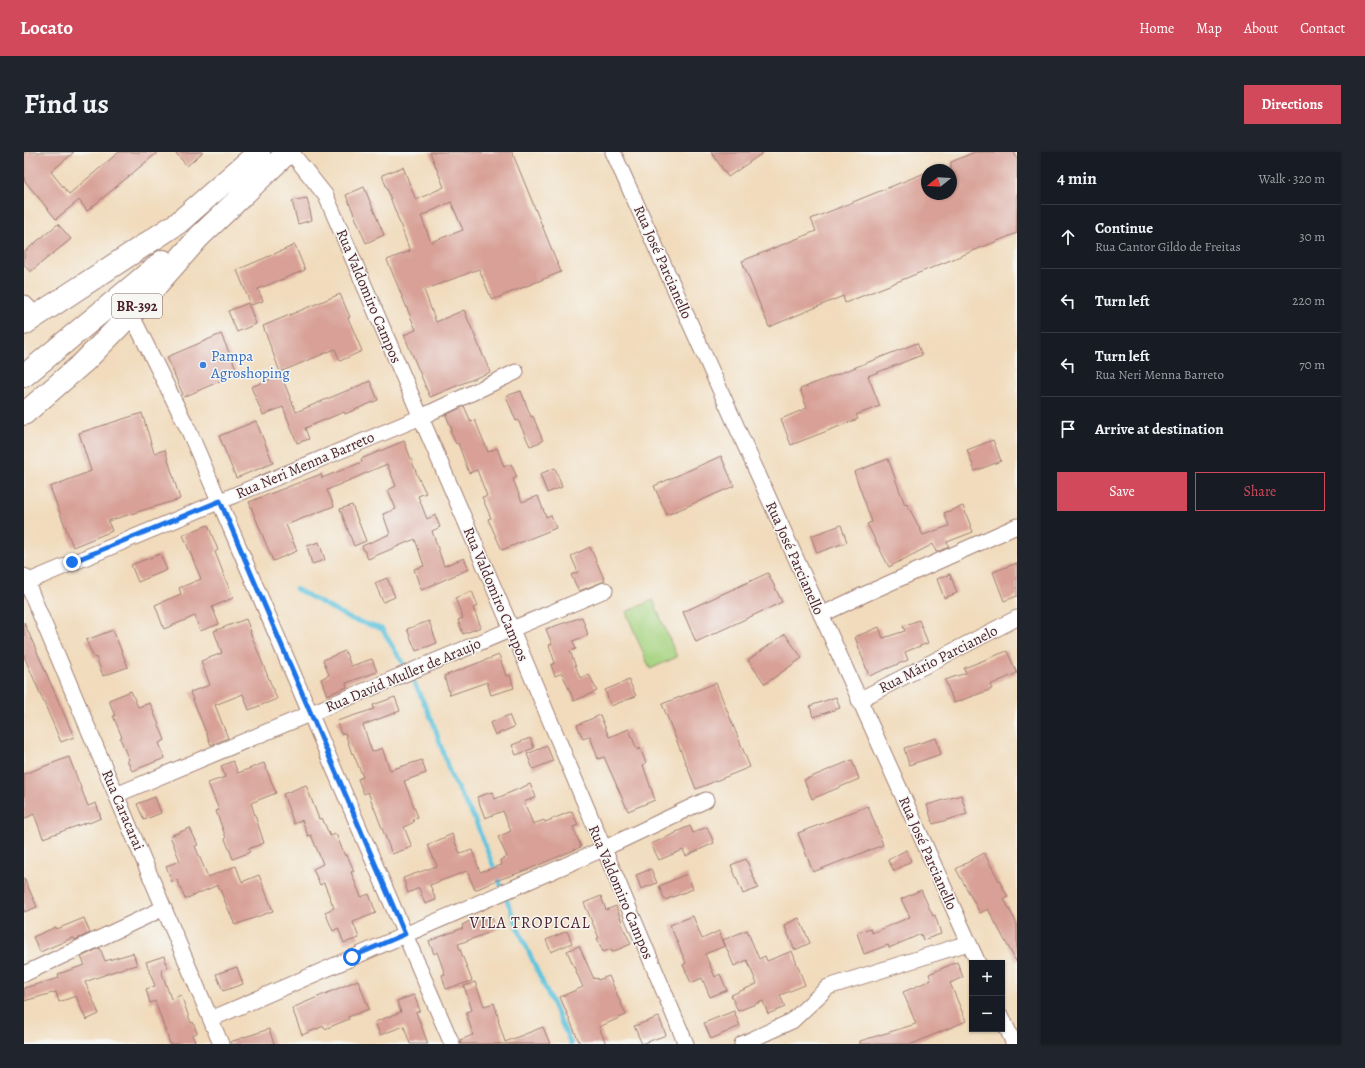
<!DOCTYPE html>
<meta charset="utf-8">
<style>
:root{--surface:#171b24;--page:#20242c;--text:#f1f3f6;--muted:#9ea1a6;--line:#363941;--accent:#d1495b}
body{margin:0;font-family:Alegreya,serif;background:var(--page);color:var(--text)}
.controls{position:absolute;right:12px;bottom:12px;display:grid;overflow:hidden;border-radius:0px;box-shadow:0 1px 3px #0004}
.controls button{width:36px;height:36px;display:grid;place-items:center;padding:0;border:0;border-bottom:1px solid var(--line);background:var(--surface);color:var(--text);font:20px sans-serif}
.compass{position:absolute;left:897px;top:12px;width:36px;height:36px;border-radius:50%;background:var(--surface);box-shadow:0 1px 3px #0004;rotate:252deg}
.stop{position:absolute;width:12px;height:12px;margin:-9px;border:3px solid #1a73e8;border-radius:50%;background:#fff}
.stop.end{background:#1a73e8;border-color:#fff;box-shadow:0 1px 4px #0008}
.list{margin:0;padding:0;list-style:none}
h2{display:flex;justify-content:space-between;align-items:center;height:52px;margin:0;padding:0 16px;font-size:17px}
h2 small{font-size:13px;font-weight:400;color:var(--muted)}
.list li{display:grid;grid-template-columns:26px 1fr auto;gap:12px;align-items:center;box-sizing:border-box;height:64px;padding:0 16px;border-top:1px solid var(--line)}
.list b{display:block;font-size:15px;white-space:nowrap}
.list p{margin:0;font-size:13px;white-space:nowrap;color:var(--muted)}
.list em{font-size:13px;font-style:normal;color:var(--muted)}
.actions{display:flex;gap:8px;padding:12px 16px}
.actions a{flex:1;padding:9px 0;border:1px solid var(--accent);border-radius:0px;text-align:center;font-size:14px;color:var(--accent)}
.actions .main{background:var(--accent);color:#fff}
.icon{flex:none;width:22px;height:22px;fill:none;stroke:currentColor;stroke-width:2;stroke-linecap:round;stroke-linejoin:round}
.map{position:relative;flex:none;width:993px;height:892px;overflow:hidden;border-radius:0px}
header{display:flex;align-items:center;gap:24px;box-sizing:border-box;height:56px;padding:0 20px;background:var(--accent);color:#fff}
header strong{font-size:19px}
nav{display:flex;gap:22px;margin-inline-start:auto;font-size:14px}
.intro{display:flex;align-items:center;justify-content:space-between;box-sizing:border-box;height:96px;padding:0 24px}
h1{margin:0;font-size:28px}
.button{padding:10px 18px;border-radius:0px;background:var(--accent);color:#fff;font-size:14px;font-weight:700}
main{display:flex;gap:24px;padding:0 24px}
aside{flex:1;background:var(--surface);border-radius:0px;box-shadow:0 1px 3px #0004}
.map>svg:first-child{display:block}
.green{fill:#a7d482;stroke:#787a56}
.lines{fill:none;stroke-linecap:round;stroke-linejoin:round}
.stream{stroke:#61c4de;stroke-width:4.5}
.building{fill:#d8a096;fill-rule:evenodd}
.minor-casing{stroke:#9e7d74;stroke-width:17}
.trunk-casing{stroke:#9e7d74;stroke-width:24}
.minor{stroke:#fff;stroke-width:15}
.trunk{stroke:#fff;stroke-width:22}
.route{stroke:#1a73e8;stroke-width:5}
.shop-dot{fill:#3f7fe0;stroke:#f6f6f2;stroke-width:1.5}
.labels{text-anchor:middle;stroke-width:3;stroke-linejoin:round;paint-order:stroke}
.shield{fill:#f6f6f2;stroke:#7e6067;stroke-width:1}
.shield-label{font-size:14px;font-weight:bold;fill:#4a1f2b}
.street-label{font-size:15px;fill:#4a1f2b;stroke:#f6f6f2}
.shop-label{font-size:15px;fill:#366cbe;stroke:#f6f6f2;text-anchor:start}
.neighbourhood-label{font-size:16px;letter-spacing:1px;fill:#4a1f2b;stroke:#f6f6f2}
</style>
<header>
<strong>Locato</strong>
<nav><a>Home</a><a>Map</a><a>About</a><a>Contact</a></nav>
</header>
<div class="intro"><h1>Find us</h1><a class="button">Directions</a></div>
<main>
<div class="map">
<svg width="993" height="892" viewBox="0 0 993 892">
<rect width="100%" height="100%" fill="#f6f6f2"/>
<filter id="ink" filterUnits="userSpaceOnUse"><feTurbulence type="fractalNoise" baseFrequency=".025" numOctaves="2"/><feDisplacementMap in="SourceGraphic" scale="8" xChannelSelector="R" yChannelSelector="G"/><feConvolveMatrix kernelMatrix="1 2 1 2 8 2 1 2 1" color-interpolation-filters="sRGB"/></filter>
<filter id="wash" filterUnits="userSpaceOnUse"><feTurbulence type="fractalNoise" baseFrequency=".012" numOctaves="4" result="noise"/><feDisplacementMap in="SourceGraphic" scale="16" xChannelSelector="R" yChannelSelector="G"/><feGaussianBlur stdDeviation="0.9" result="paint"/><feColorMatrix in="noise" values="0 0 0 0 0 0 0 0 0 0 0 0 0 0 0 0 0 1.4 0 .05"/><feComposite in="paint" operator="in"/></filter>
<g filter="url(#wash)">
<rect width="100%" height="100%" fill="#f1dbbc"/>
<path class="green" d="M629,448L653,505L626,517L602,460Z"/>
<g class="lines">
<path class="stream" d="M272,437L327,467L358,477L389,528L409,570L427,624L451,668L496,781L547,892"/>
</g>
<g id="blocks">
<path class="building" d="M0,0H50L27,20L45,42L95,0H134L63,59L55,48L32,67L0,28Z
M151,0H179L163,14Z
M406,0H488L537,120L468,148L455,117L400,138L412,170L440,158L466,220L406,245L380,183L392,178L363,108L386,99L358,23L379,15L392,48L420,35ZM427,50L439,78L407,90L397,64Z
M687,0H740L704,25Z
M951,0H990L993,7V81L821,151L819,144L745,175L718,109L792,79L787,67L903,20V42H927V10Z
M340,35L360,83L342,91L322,43Z
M283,46L288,68L274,72L268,49Z
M34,72L47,87L6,120L0,112V100Z
M271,93L281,118L234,137L239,149L227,153L213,118Z
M316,142L326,165L324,166L338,199L316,209L311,197L256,220L239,174Z
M224,151L232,172L213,180L204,159Z
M197,182L214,221L160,245L143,205Z
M893,191L898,203L844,224L856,254L832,263L834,267L767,293L757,267L783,256L776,237Z
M257,223L272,260L346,229L354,248L321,262L320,260L281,276L285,287L273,291L259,255L239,263L227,235Z
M497,239L507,265L509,264L519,289L506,294L494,268L492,269L482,244Z
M440,254L447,270L451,268L464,300L473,296L480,315L487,312L493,325L489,327L498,350L514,344L522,365L527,363L532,376L478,398L464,367L467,366L458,345L463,344L453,318L445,321L434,291L432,292L426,278H428L422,263Z
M118,261L130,301L141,298L156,347L84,369L88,379L49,395L26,335L67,319L55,281Z
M232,269L249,311L212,326L195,284Z
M969,288L977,309L951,319L943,298Z
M380,289L394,325L402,341L394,344L403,367L411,363L416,375L408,379L420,414L440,406L445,417L397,438L390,417L400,414L391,387L344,407L338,394L366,382L359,362L372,357L364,338L372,334L363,312L303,338L310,354L262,373L273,399L249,409L225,350L297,322L298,326L338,310L337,307Z
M697,304L710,334L643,363L630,334Z
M864,307L881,353L883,352L899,383L925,374L920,361L939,354L949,380L923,390L925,395L912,400L909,392L865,415L843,372L848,370L830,320Z
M531,316L538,335L523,341L516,322Z
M328,353L342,389L330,394L316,357Z
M184,373L194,398L191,400L209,446L188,455L195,472L176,479L171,464L140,477L131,453L157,442L155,436L177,427L159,383Z
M817,373L823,390L793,401L787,384Z
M295,390L301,408L288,412L283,394Z
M566,395L581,429L555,439L547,423L554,420L547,404Z
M136,402L143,418L114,430L107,413Z
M993,411V444L980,449L969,420Z
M744,421L758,450L672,490L659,460Z
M926,422L933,441L920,446L913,427Z
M363,426L371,445L359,450L351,431Z
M448,439L454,454L449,456L457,475L439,482L434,468L439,466L431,446Z
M558,465L564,483L549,489L552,497L546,499L556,526L565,522L573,539L550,549L538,521L531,524L527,513L531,511L525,493L528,492L522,477Z
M222,467L227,480H226L253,547L225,558L219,542L191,553L204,586L187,593L166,540L186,533L177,509L198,501L190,479Z
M895,468L904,491L881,500L884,508L845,524L831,485L855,475L859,486L881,479L879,474Z
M405,469L413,491L392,499L383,477Z
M0,470L50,585L37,590L0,504Z
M89,478L104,515L79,524L72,505L70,506L62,488Z
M761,482L778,506L741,532L724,508Z
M321,499L327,514L348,507L353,520L322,531L323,535L303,543L297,527L305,523L299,508Z
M983,499L993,521L966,533L968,537L930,551L921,528L942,521L940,516Z
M475,503L482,524L486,523L490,536L467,543L463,530L426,543L420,524Z
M605,528L612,544L587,554L581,538Z
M692,531L726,615L672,637L638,552Z
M107,539L114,555L126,551L141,588L135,591L141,606L108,619L103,608H105L96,586L98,585L89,564H91L85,548Z
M371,545L376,559L339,573L348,600L358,596L366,618L398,608L402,621L380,629L394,665L389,667L390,670L380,675L388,695L368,702L344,640L340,642L334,627L339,625L329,601L328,602L321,581L317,582L313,569L350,557L349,553Z
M812,545L816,556L789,565L786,554Z
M485,563L490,575L471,583L466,571Z
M576,563L585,585L605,577L613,598L616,596L622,611L619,613L631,648L604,659L580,605L574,607L566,584L559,587L553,573Z
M506,586L510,596L492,603L488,593Z
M912,586L917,602L885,613L880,596Z
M523,594L529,609L509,617L503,602Z
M45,605L64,654L72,651L77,666L65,671L64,670L19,686L10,662L0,667V622Z
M828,608L835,627L788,647L780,628Z
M209,609L214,621L240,611L252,641L227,651L240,691L224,697L226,700L209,707L201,687L202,686L192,659L195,658L184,631L201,625L197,614Z
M506,632L512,645L500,650L509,672L520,668L521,670L548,659L554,673L549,675L557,695L503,718L465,731V732L451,738L443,719L406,733L412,748L401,752L395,736L384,741L379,726L413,714L404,693L428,682L436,702L448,698L456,720L478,713L476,708L483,705L474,685L487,679L479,659L461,666L453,645L468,640L471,647Z
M282,633L295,667L298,666L306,684L312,682L321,704L323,703L330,719L327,720L337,745L345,742L352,761L329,770L335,786L320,791L314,776L309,779L301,760L310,756L300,731L296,733L289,717L299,712L287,683L284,684L278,668L270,672L259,642Z
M937,643L943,662L909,672L903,653Z
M131,645L137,661L120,668L113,652Z
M844,654L859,693L789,720L774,681Z
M666,674L669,681L683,675L690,691L662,704L659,698L635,708L627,692L652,681V680Z
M166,676L174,693L171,694L184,725L212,714L218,730L235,723L249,759L211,773L194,733L161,747L153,728L148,730L142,714L156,709L146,684Z
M882,698L887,709L870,719L864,708Z
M960,701L984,745L980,747L993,772V811L964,757L956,761L932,717Z
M722,707L734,736L719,742L707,713Z
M627,717L633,731L617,737L612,723Z
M663,722L669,737L641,748L635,734Z
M0,726L13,755L0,760Z
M897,738L909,764L911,763L917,782L899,788L897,782L865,796L864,793L840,802L833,781L846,776L848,781L886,765L877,747Z
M577,744L582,758L592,754L598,770L597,771L607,792L588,800L587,797L579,800L573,786H575L560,751Z
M669,764L678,787L695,779L701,794L681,802L691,825L696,822L703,838L686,845L678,826L667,831L659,813L662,811L646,773Z
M468,765L472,778L434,792L448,829L422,837L418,823L421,822L413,800L410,802L405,789L439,776L438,773L448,768L449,771Z
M60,766L66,781L51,788L50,786H48L16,800L9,785L32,775L33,777Z
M775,766L786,791L771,798L760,773Z
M723,778L735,807L741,804L743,809L768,799L781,833L756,843L761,855L744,862L739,849L714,859L707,843L733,832L723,808L710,814L699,788Z
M543,779L548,791L527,800L522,788Z
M555,794L570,827L573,826L574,828L585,824L602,863L575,875L582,892H556L536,845L559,835L543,799Z
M76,796L81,809L109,801L113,813L102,816V815L61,830L75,862L62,868L52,844L35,850L32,840L0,849V836L35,826L34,822L61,813L57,805Z
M140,804L144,816L137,818L147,847L157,843L167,871L169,870L173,881L168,883L172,892H146L131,849L126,851L122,837L131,834L122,810Z
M933,810L939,825L926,831L942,869L888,892H836V889L892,872L879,840L907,828L905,822Z
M213,815L219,832L199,839L192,822Z
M334,828L345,857L324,865L325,867L301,877L300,874L278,883L268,856Z
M451,830L460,854L470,851L475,868H474L481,890L519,875L526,892H437L436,888L449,883L442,860L448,858L440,834Z
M390,843L396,859L392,860L404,892H386L380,874L356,883L351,870L377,860L373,849Z
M710,859L716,874L687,887L680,871Z
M635,865L642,883L618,892L610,874Z
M245,877L250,892H207L206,890Z"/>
</g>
</g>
<g filter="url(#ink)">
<use href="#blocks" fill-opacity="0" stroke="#9e7d74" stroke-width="1"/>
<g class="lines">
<g class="minor-casing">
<path id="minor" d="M267,0L302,44L488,478L662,892
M589,0L954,811
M0,151L12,163
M107,162L165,279L428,892
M0,424L197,892
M3,430L397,265L492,220
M797,463L839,443L993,374
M835,548L993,466
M92,643L581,438
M0,822L140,756
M978,865L990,892
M187,867L579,697L682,648
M718,892L768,869L804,835L944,791"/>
</g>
<g class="trunk-casing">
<path id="trunk" d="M0,172L154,71L235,0
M0,224L139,109
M0,262L61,209L107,162L175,85L264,0"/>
</g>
<use href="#minor" class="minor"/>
<use href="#trunk" class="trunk"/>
</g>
</g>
<g class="lines" filter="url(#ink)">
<path class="route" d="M48,410L196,349L381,782L328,805"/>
</g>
<circle class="shop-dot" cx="179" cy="213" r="4"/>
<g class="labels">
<rect class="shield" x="88" y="142" width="50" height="24" rx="3"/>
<g class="shield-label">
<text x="113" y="159">BR-392</text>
</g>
<g class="street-label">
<text transform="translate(639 110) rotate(66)" y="5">Rua José Parcianello</text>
<text transform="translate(345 144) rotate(67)" y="5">Rua Valdomiro Campos</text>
<text transform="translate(281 313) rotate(-23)" y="5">Rua Neri Menna Barreto</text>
<text transform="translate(771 406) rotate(66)" y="5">Rua José Parcianello</text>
<text transform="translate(472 442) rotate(67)" y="5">Rua Valdomiro Campos</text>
<text transform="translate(914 507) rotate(-27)" y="5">Rua Mário Parcianelo</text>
<text transform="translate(379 523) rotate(-23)" y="5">Rua David Muller de Araujo</text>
<text transform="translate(99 658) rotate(67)" y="5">Rua Caracarai</text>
<text transform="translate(904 701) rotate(66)" y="5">Rua José Parcianello</text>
<text transform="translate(597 740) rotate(67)" y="5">Rua Valdomiro Campos</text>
</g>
<g class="shop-label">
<text x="187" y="209">Pampa<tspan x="187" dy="17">Agroshoping</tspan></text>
</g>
<g class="neighbourhood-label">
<text x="506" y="776">VILA TROPICAL</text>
</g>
</g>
</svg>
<div class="controls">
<button>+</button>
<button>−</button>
</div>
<svg class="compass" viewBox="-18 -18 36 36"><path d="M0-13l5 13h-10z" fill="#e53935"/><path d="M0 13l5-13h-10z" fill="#9ea1a6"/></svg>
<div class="stop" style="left:328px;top:805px"></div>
<div class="stop end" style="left:48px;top:410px"></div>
</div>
<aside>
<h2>4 min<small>Walk · 320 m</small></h2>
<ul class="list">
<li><svg class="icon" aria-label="ahead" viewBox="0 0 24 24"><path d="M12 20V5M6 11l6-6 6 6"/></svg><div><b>Continue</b><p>Rua Cantor Gildo de Freitas</p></div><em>30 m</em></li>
<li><svg class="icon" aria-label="left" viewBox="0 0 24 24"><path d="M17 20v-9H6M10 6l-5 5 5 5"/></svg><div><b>Turn left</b></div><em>220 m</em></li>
<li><svg class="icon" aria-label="left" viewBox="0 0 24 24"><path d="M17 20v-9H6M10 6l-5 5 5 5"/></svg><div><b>Turn left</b><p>Rua Neri Menna Barreto</p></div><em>70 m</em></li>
<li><svg class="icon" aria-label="arrive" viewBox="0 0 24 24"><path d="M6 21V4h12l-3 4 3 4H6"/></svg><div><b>Arrive at destination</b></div></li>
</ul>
<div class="actions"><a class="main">Save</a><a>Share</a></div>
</aside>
</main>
